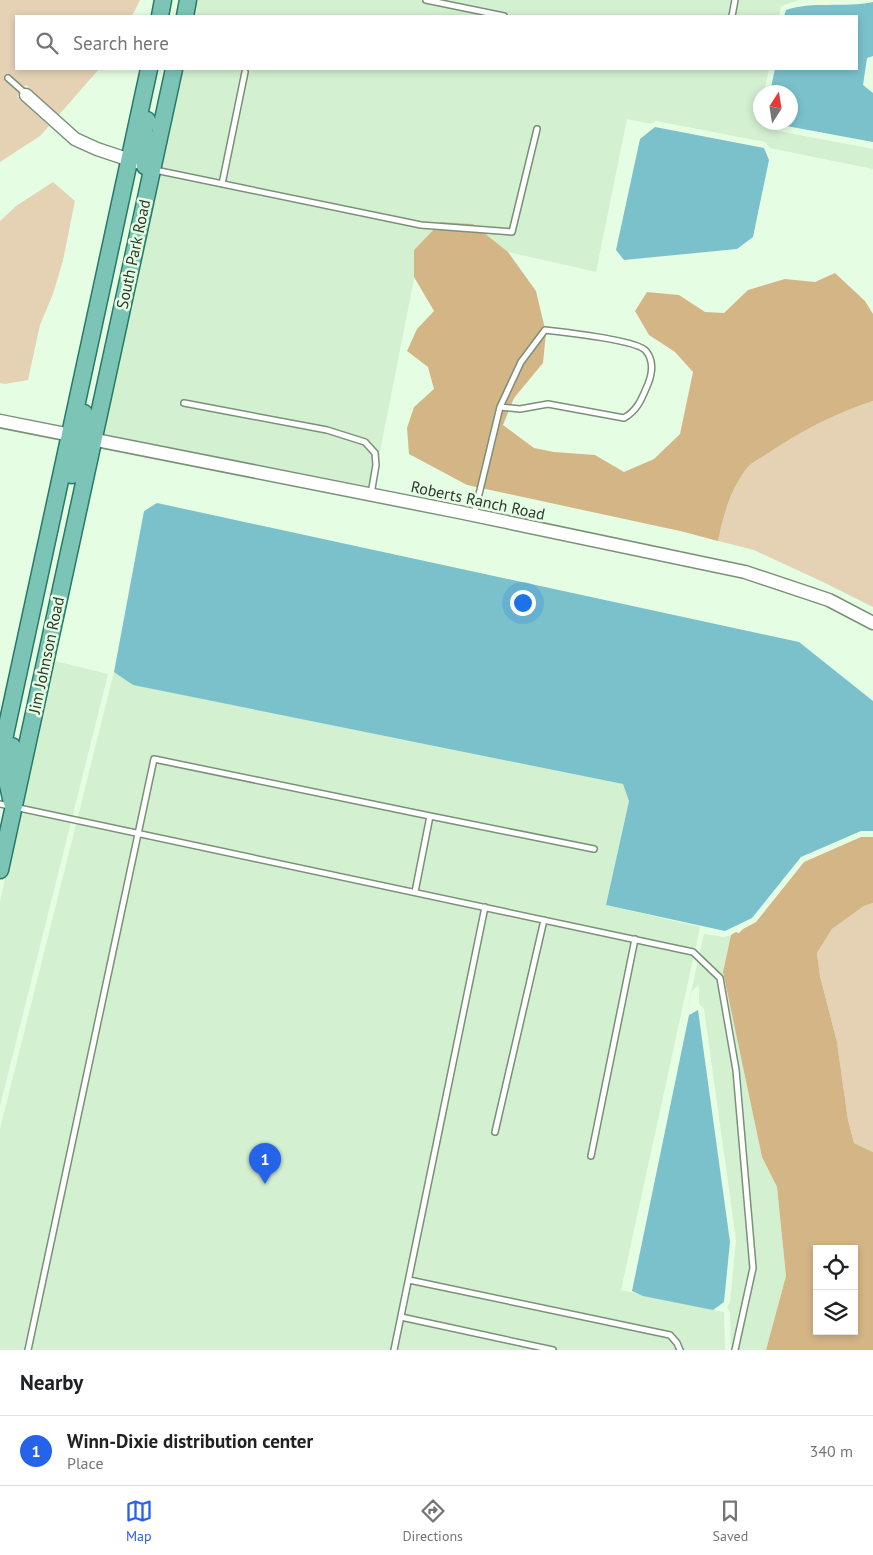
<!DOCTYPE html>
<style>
:root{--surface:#fff;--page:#f2f2f2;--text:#202124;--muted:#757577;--line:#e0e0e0;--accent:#2563eb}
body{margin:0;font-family:"PT Sans",sans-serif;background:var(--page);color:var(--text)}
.controls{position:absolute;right:15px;bottom:15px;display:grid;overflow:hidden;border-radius:0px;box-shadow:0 2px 8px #0003}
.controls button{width:45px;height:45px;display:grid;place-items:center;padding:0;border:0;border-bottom:1px solid var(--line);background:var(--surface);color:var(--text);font:25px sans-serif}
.compass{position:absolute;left:753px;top:85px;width:45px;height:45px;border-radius:50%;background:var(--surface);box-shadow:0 2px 8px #0003;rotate:12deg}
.you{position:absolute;left:522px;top:602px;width:18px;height:18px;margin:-12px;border:4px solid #fff;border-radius:50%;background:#1a73e8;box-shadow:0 0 0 8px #1a73e833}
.badge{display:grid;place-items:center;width:32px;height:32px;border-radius:50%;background:var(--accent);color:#fff;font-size:16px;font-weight:700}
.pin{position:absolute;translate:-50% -41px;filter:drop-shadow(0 1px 2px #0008)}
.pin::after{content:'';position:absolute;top:26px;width:18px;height:15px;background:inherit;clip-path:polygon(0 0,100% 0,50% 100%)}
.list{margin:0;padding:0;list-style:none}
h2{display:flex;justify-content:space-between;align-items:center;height:65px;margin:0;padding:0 20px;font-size:21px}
h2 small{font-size:16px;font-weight:400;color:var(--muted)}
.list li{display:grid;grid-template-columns:32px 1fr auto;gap:15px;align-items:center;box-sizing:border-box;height:70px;padding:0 20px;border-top:1px solid var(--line)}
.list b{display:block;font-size:19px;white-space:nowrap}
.list p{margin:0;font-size:16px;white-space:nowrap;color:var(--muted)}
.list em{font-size:16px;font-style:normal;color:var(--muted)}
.icon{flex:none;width:28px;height:28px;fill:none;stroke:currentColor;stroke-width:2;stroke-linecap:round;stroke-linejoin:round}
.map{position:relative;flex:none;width:873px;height:1350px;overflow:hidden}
.search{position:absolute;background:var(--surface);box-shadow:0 2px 8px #0003;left:15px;right:15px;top:15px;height:55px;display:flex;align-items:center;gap:12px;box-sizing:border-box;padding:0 18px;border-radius:0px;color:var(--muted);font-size:19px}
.sheet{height:135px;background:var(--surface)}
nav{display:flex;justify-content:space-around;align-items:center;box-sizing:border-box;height:70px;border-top:1px solid var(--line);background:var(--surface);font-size:14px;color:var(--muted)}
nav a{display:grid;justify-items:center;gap:2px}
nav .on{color:var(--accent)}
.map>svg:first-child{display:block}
.built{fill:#d3f0d1}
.green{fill:#e5d2b5}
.forest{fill:#d4b686;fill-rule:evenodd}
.water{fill:#7ac1cc}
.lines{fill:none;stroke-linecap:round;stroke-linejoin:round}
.service-casing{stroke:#7a9078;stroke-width:8}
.tertiary-casing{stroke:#7a9078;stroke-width:15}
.primary-casing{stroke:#277a67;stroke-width:19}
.service{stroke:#fff;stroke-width:5}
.tertiary{stroke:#fff;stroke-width:12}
.primary{stroke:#7bc4b6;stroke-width:16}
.labels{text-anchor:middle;stroke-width:5;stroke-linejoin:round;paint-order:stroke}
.street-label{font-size:16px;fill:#2f382e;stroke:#e5fee3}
</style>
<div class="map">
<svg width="873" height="1350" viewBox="0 0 873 1350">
<rect width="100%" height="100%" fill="#e5fee3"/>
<path class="built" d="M194,0H799L784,5L781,7L779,16H191Z
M180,69H769L764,92H760V122L766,123L778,131L873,149V169L770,148L765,142L656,121L650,124L627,119L596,272L508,252L473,224L441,222L414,250V279L373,487L101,434Z
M51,660L108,674L0,1106V902Z
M114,672L623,784L629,801L606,905L700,927L621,1290L724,1312L725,1350H0V1129Z
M704,934L724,937L731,935L723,972L762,1157L777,1187L786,1276L766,1350H731L730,1312L727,1307L730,1302L736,1240L704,1009L699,1004V985L692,991L687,1010Z"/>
<path class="green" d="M0,0H140L132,16H16V69H99L58,116L26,85L17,96L49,126L40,136L0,162Z
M53,182L75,201L63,260L53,294L40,325L28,380L5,384L0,383V221L16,206Z
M873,401V607L825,583L754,550L718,541C724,514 730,489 748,467C752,462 761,458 767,454C799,432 836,413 873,401Z
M873,903V1152L854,1143L848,1120L837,1042L820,976L817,953L832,929L864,906Z"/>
<path class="forest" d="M441,222L473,224L508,252L536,291L546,333L543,363L514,398L503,425L534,448L554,452L595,455L624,472L654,459L680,434L693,372L675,352L649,335L635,311L647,292L679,295L705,312L724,313L748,290L785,279L815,282L835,273L865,301L873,314V401C836,413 799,432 767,454C761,458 752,462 748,467C730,489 724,514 718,541L680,531L467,485L409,454L407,428L414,407L434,389L428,367L407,351L417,329L434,311L414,277V250Z
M861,837H873V903L864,906L832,929L817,953L820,976L837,1042L848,1120L854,1143L873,1152V1350H766L786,1276L777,1187L762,1157L723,972L731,935L736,932L739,933L743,929L756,922L804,862ZM817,1249H854V1331H817Z"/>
<path class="water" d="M873,2V56L867,58L863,85L873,93V142L781,125L777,123L790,122V92H770L775,69H857V16H784L786,10C812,1 845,8 873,2Z
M655,127L764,148L769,160L753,237L737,249L624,260L616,250L640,139Z
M157,503L799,642L873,701V831H861L801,857L752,918L725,931L606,905L629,801L623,784L133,685L114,672L144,511Z
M698,1010L730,1242L724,1302L713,1310L643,1296L632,1291L689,1015Z"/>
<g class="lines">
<g class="service-casing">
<path id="service" d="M426,0L504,16
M732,16L735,0
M8,78L26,94
M155,170L421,225L512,232L537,129
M222,184L245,72
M184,403L327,430L365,442L375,453L376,465L371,494
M474,515L500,407L520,409L548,404L624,418C638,410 642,398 648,384C652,374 654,361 646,351C638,340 563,332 545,330L521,362L500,407
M0,804L693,952L720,978L736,1070L753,1268L735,1350
M430,816L594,849
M495,1132L544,920
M591,1156L635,939
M409,1280L670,1335L677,1343L680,1350
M401,1317L553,1350
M28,1350L154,759L430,816L415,892
M394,1350L485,907"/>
</g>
<g class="tertiary-casing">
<path id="tertiary" d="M26,95L75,139L97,149L136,162
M0,421L459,512L745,572L829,600L873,623"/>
</g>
<g class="primary-casing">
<path id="primary" d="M160,16L163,0
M185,16L188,0
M145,166L144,130L147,120
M72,475L81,437L84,413
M0,758L149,69
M12,803L6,776L12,746
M0,870L174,69"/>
</g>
<use href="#service" class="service"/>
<use href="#tertiary" class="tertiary"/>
<use href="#primary" class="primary"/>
</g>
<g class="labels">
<g class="street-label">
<text transform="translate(133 254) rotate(-78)" y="6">South Park Road</text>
<text transform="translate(478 500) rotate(12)" y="6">Roberts Ranch Road</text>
<text transform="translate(46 655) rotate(-78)" y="6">Jim Johnson Road</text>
</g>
</g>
</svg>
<div class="controls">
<button><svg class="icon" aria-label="locate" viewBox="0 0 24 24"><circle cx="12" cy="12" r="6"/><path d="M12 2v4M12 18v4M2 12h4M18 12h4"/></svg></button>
<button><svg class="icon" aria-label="layers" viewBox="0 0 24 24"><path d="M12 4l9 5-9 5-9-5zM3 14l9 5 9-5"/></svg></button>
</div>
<svg class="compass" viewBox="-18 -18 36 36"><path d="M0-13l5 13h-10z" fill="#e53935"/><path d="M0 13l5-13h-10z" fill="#757577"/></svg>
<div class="you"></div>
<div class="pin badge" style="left:265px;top:1184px">1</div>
<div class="search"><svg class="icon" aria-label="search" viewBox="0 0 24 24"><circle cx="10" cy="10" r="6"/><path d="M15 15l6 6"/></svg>Search here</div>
</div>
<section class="sheet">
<h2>Nearby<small></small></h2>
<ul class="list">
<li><span class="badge">1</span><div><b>Winn-Dixie distribution center</b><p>Place</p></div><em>340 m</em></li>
</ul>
</section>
<nav>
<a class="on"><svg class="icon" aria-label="map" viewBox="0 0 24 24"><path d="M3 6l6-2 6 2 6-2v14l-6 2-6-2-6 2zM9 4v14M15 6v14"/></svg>Map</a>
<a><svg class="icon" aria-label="directions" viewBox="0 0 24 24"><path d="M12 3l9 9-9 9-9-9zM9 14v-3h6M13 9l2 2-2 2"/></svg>Directions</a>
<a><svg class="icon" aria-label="saved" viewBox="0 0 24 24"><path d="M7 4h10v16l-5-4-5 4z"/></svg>Saved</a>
</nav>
